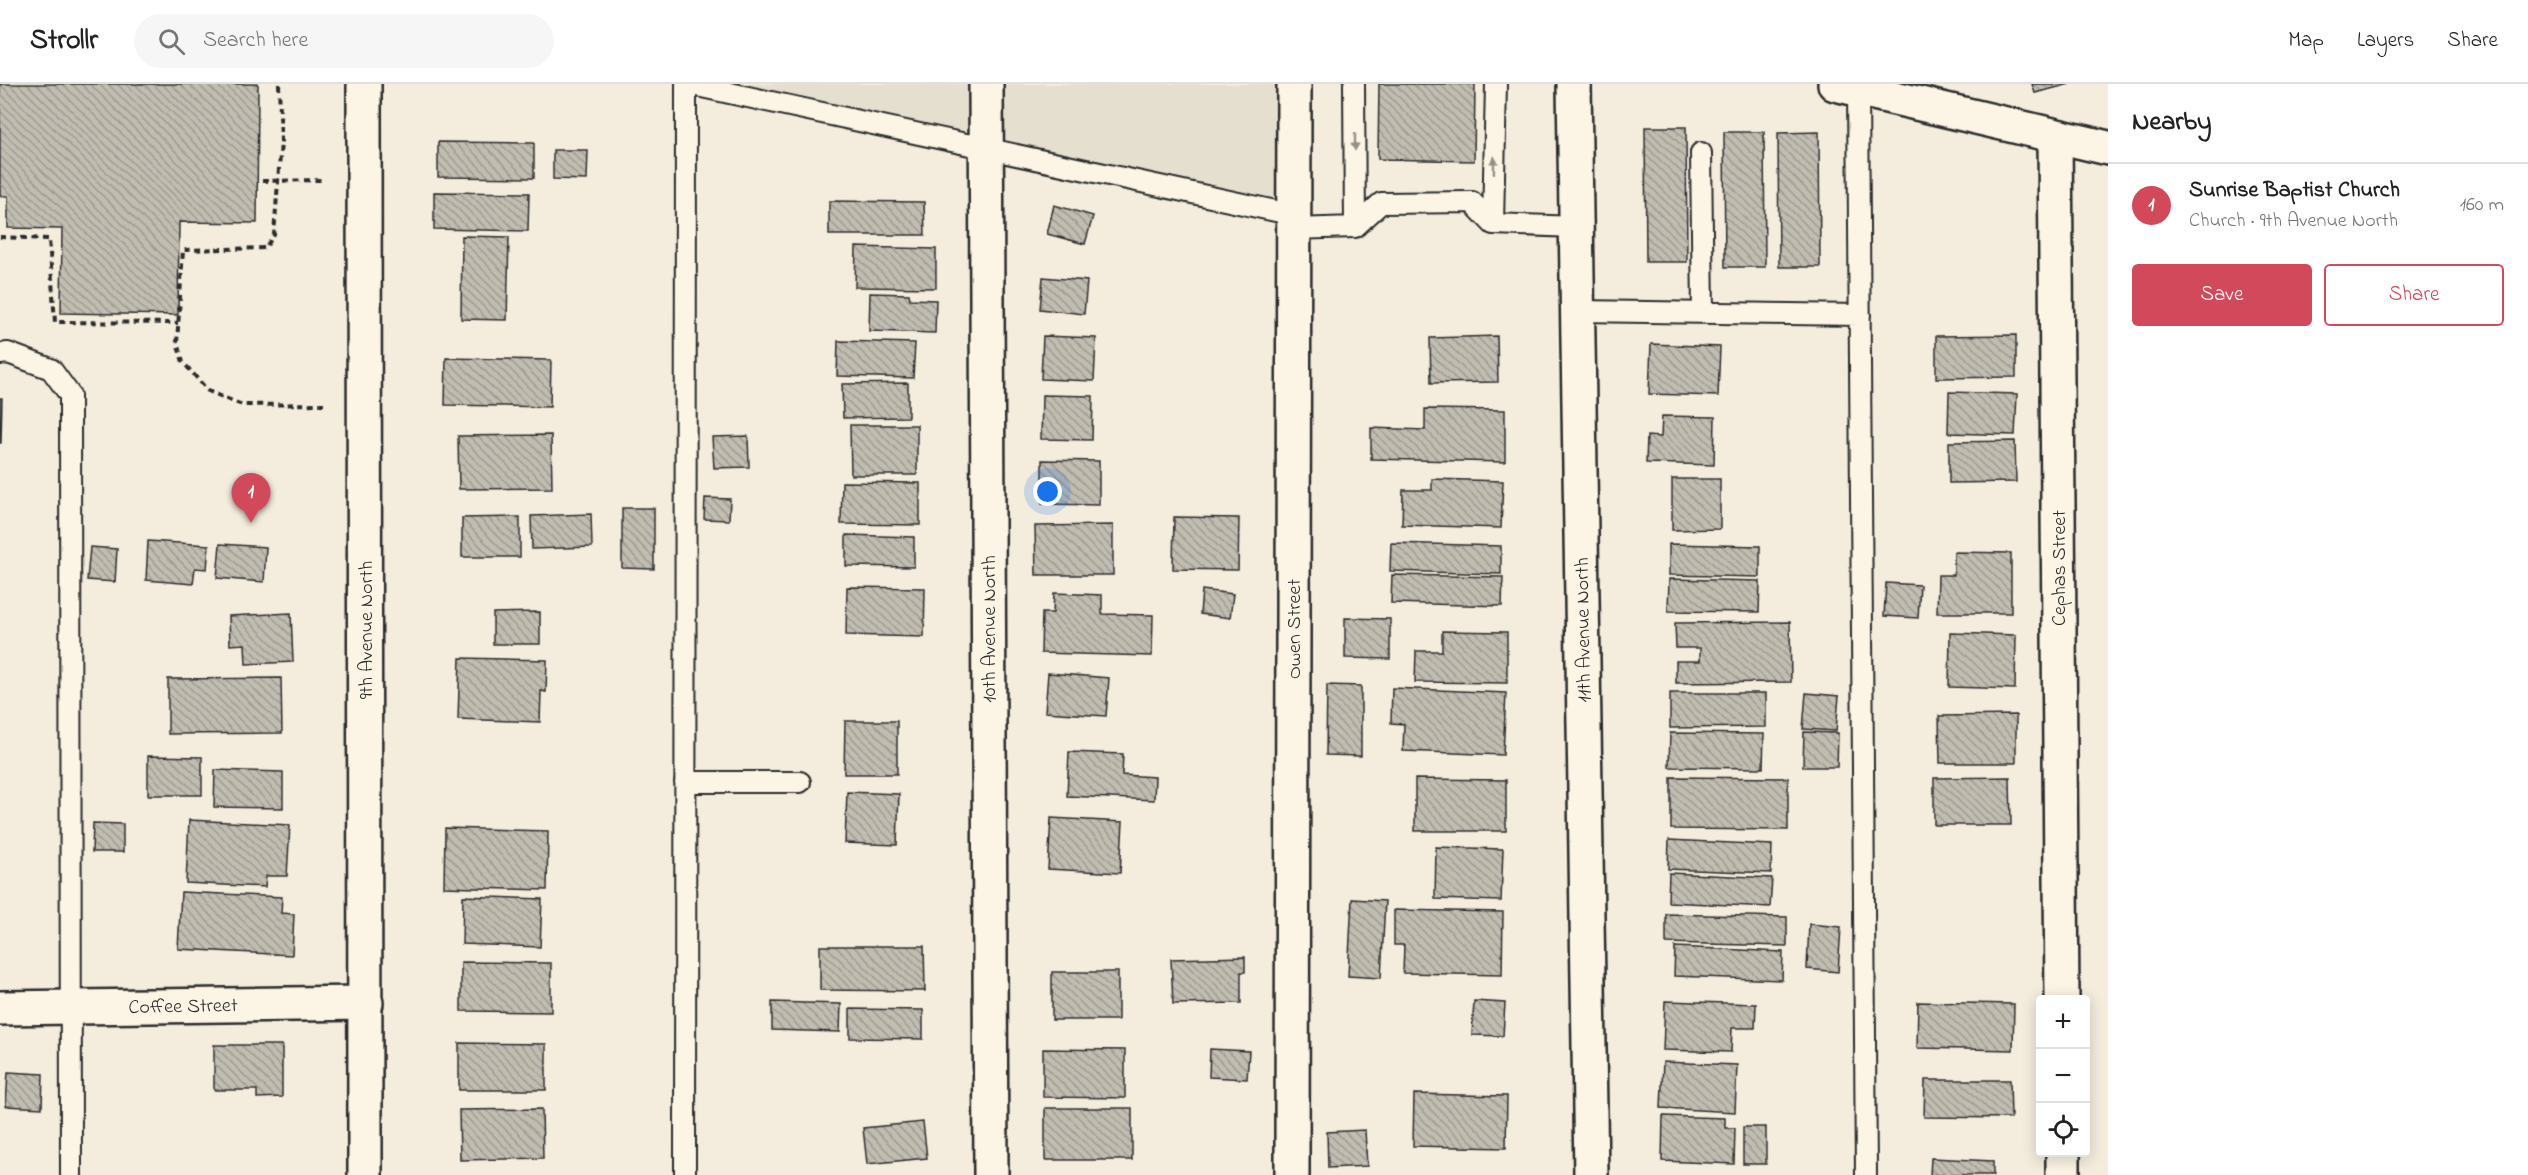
<!DOCTYPE html>
<meta charset="utf-8">
<style>
:root{--surface:#fff;--page:#f6f6f6;--text:#222;--muted:#767676;--line:#e0e0e0;--accent:#d1495b}
body{margin:0;font-family:"Indie Flower",sans-serif;background:var(--page);color:var(--text)}
.controls{position:absolute;right:18px;bottom:18px;display:grid;overflow:hidden;border-radius:6px;box-shadow:0 3px 15px #0003}
.controls button{width:54px;height:54px;display:grid;place-items:center;padding:0;border:0;border-bottom:2px solid var(--line);background:var(--surface);color:var(--text);font:30px sans-serif}
.you{position:absolute;left:1048px;top:408px;width:21px;height:21px;margin:-15px;border:4px solid #fff;border-radius:50%;background:#1a73e8;box-shadow:0 0 0 9px #1a73e833}
.badge{display:grid;place-items:center;width:39px;height:39px;border-radius:50%;background:var(--accent);color:#fff;font-size:20px;font-weight:700}
.pin{position:absolute;translate:-50% -50px;filter:drop-shadow(0 2px 3px #0008)}
.pin::after{content:'';position:absolute;top:32px;width:21px;height:18px;background:inherit;clip-path:polygon(0 0,100% 0,50% 100%)}
.list{margin:0;padding:0;list-style:none}
h2{display:flex;justify-content:space-between;align-items:center;height:78px;margin:0;padding:0 24px;font-size:26px}
h2 small{font-size:20px;font-weight:400;color:var(--muted)}
.list li{display:grid;grid-template-columns:39px 1fr auto;gap:18px;align-items:center;box-sizing:border-box;height:84px;padding:0 24px;border-top:2px solid var(--line)}
.list b{display:block;font-size:22px;white-space:nowrap}
.list p{margin:0;font-size:20px;white-space:nowrap;color:var(--muted)}
.list em{font-size:20px;font-style:normal;color:var(--muted)}
.actions{display:flex;gap:12px;padding:18px 24px}
.actions a{flex:1;padding:14px 0;border:2px solid var(--accent);border-radius:6px;text-align:center;font-size:21px;color:var(--accent)}
.actions .main{background:var(--accent);color:#fff}
.icon{flex:none;width:33px;height:33px;fill:none;stroke:currentColor;stroke-width:2;stroke-linecap:round;stroke-linejoin:round}
.map{position:relative;flex:none;width:2108px;height:1091px;overflow:hidden}
header{display:flex;align-items:center;gap:36px;box-sizing:border-box;height:84px;padding:0 30px;background:var(--surface);border-bottom:2px solid var(--line)}
header strong{font-size:28px}
nav{display:flex;gap:33px;margin-inline-start:auto;font-size:21px}
.search{width:420px;height:54px;background:var(--page);display:flex;align-items:center;gap:15px;box-sizing:border-box;padding:0 21px;border-radius:33px;color:var(--muted);font-size:22px}
main{display:flex}
aside{flex:1;background:var(--surface)}
.map>svg:first-child{display:block}
.built{fill:#e5dfd0}
.building{fill:url(#building-back-hatch);stroke:#2b2b2b;stroke-width:1.5}
.lines{fill:none;stroke-linecap:round;stroke-linejoin:round}
.service-casing{stroke:#2b2b2b;stroke-width:24}
.minor-casing{stroke:#2b2b2b;stroke-width:38}
.tertiary-casing{stroke:#2b2b2b;stroke-width:38}
.path{stroke:#2b2b2b;stroke-width:4;stroke-dasharray:6 4.5;stroke-linecap:butt}
.service{stroke:#fcf5e5;stroke-width:20}
.minor{stroke:#fcf5e5;stroke-width:33}
.tertiary{stroke:#fcf5e5;stroke-width:33}
.oneway{fill:#949088}
.labels{text-anchor:middle;stroke-width:5;stroke-linejoin:round;paint-order:stroke}
.street-label{font-size:20px;fill:#2b2b2b;stroke:#fcf5e5}
</style>
<header>
<strong>Strollr</strong>
<div class="search"><svg class="icon" aria-label="search" viewBox="0 0 24 24"><circle cx="10" cy="10" r="6"/><path d="M15 15l6 6"/></svg>Search here</div>
<nav><a>Map</a><a>Layers</a><a>Share</a></nav>
</header>
<main>
<div class="map">
<svg width="2108" height="1091" viewBox="0 0 2108 1091">
<defs>
<pattern id="building-back-hatch" width="6" height="6" patternUnits="userSpaceOnUse" patternTransform="scale(1.5)"><rect width="6" height="6" fill="#c2bdb1"/><path d="M-1 5l2 2M0 0l6 6M5-1l2 2" fill="none" stroke="#9e9a90"/></pattern>
</defs>
<rect width="100%" height="100%" fill="#f4edde"/>
<filter id="ink" filterUnits="userSpaceOnUse"><feTurbulence type="fractalNoise" baseFrequency=".0167" numOctaves="2"/><feDisplacementMap in="SourceGraphic" scale="12" xChannelSelector="R" yChannelSelector="G"/><feConvolveMatrix kernelMatrix="1 2 1 2 8 2 1 2 1" color-interpolation-filters="sRGB"/></filter>
<g filter="url(#ink)">
<path class="built" d="M688,0H1294V131Z"/>
<path class="building" d="M0,0H258L257,139L179,138L178,231L61,229L62,145L8,144V112H0Z
M1379,0H1475L1474,77L1378,75Z
M2032,0H2070L2035,9Z
M1645,43H1686L1687,178H1646Z
M1724,48H1764L1765,183H1725Z
M1819,48L1820,183H1779L1778,49Z
M438,58L534,59V94L438,93Z
M553,66H588L587,96L553,95Z
M434,108L529,109L528,147L434,145Z
M829,117L924,118L925,151H829Z
M1054,121L1093,132L1085,160L1047,150Z
M462,152L509,153L507,236L461,235Z
M856,163L936,165V204L855,203Z
M1043,193L1087,197L1084,230L1040,225Z
M870,209L909,210L910,215L936,216L935,249L869,247Z
M2016,251V293L1936,294V252Z
M1043,252L1096,254L1094,297L1041,295Z
M1497,252L1498,298L1431,299L1430,254Z
M838,257L915,259L913,294L837,292Z
M1651,260L1720,263L1718,312L1649,310Z
M446,274L551,276L550,323L445,321Z
M908,299V333L843,334L842,300Z
M1949,308L2017,310L2015,351L1948,349Z
M1042,311L1093,312L1092,356L1041,355Z
M0,314H2L1,359H0Z
M1425,325L1505,326V378L1371,375V344L1425,346Z
M1662,332L1715,333L1714,381L1646,379L1647,352L1661,353Z
M850,341H917V391H851Z
M551,351L552,404L459,405L458,352Z
M748,352L749,383L714,384L712,353Z
M2015,357L2016,398L1949,399V358Z
M1042,376L1099,377V421L1042,420Z
M1432,395L1503,397L1501,444L1402,441L1403,406H1432Z
M1672,395H1720V445L1672,446Z
M842,398L920,399V441L841,440Z
M705,414L730,415L729,436L704,435Z
M622,424H654V485L622,484Z
M591,430L592,463L532,465L531,432Z
M520,433V473H462V434Z
M1174,433L1239,434L1238,486L1173,485Z
M1113,441V491H1036L1035,442Z
M846,451L914,453V483L846,482Z
M148,457L209,461L207,485L195,484L193,500L146,496Z
M1391,459L1501,462V490L1390,487Z
M220,460L266,463L264,498L217,494Z
M1669,460L1760,462V493L1669,491Z
M90,463L117,465L115,498L87,496Z
M1954,468L2011,469V529H1937L1938,491H1954Z
M1392,491L1503,493L1502,522L1391,519Z
M1669,495L1760,497L1759,528L1668,527Z
M1886,499L1920,501L1918,534L1884,532Z
M847,503L925,504L924,553L846,551Z
M1202,506L1233,510L1230,534L1200,530Z
M1054,509L1102,511V530L1153,531L1152,572L1041,569L1042,529H1053Z
M540,528V560H493V529Z
M291,529L293,578L246,580L245,560L230,561L229,532Z
M1345,534L1390,535V575L1345,574Z
M1790,538L1791,598L1676,599V577H1700V564H1676L1675,539Z
M1442,547L1507,548V599L1415,598L1416,567H1442Z
M1950,549L2016,551L2015,605L1949,603Z
M460,574L547,576L546,608L541,607L540,638L458,635Z
M1048,589L1109,594L1106,632L1045,628Z
M281,594L282,649L168,650V595Z
M1327,601L1361,602V672L1326,671Z
M1392,604L1506,609L1503,671L1403,667L1404,640L1391,639Z
M1670,609H1766V643L1670,644Z
M1806,609L1839,612L1836,647L1803,645Z
M2016,631V679H1940L1939,632Z
M845,637H897V690H844Z
M1804,648L1838,649L1837,683H1803Z
M1670,649L1764,650L1763,684L1669,683Z
M1069,668L1123,670L1122,691L1155,693L1154,716L1067,712Z
M148,672L202,673V711H148Z
M215,686L283,688V724L214,723Z
M1671,693L1788,694V746L1671,745Z
M2010,693L2011,741H1934V694Z
M1415,695L1506,696V747H1415Z
M847,708L899,710L897,761L845,759Z
M1051,734L1123,738L1120,789L1048,785Z
M189,736L290,741L287,792H266L265,803L186,799Z
M93,739L123,740V768H92Z
M445,744L548,747L547,806L444,803Z
M1669,756L1772,761L1771,789L1668,785Z
M1436,763L1503,765L1501,817L1435,815Z
M1669,789L1772,794L1770,823L1668,818Z
M181,808L282,813L281,829L294,830L292,871L178,865Z
M463,812L542,815L540,863L462,860Z
M1352,815L1385,817L1381,894L1348,892Z
M1394,826L1503,828L1502,891L1403,889L1404,861H1394Z
M1666,830L1787,833V862L1666,859Z
M1809,840L1841,843L1838,888L1807,885Z
M820,862H924L925,907L820,906Z
M1675,863L1783,868L1782,896L1674,892Z
M1245,873V888H1241V919L1173,920L1171,875Z
M461,878L551,879V928L461,927Z
M1052,888H1118V936H1052Z
M1474,917L1505,919L1503,952L1472,951Z
M1665,917L1756,920L1755,944H1732L1731,968L1663,966Z
M772,918L841,920L840,948L772,946Z
M1918,918L2014,920L2013,966L1917,964Z
M850,925L923,926V955L850,954Z
M459,959L546,960V1006H459Z
M214,961H282V1013L257,1014V1006H214Z
M1043,965L1125,966V1014L1043,1013Z
M1210,965L1249,967L1247,995L1209,993Z
M1663,978L1737,981L1735,1028L1661,1024Z
M8,988L43,990L42,1024L6,1022Z
M1925,996H2010L2011,1034L1924,1033Z
M1414,1010L1507,1012L1506,1064L1413,1062Z
M1045,1024H1132V1076H1045Z
M542,1025L543,1074L460,1076L459,1026Z
M1663,1032L1725,1034V1044H1735L1734,1080L1662,1077Z
M923,1038L927,1074L867,1080L863,1044Z
M1743,1043H1766V1080H1743Z
M1365,1046L1367,1082L1328,1084L1327,1048Z
M1931,1074L1993,1077V1091H1930Z"/>
<g class="lines">
<g class="service-casing">
<path id="service" d="M688,0L1294,131
M1354,0L1355,143
M1858,5L1866,1091
M1701,69L1703,229
M1493,140L1496,0
M1294,145L1355,143L1381,119L1472,118L1493,140L1576,143
M1577,227L1860,231
M0,270L8,269L51,285L70,311L71,1091
M685,698H800
M685,1091L686,0"/>
</g>
<g class="minor-casing">
<path id="minor" d="M986,0L991,1091
M1574,0L1591,1091
M2055,52L2062,916
M0,924L366,919
M2063,1068V1091
M1292,1091L1294,0"/>
</g>
<g class="tertiary-casing">
<path id="tertiary" d="M364,0L365,1091
M1835,0L2108,64"/>
</g>
<path class="path" d="M279,0L281,58L274,151L265,164L183,166L177,259L183,278L208,307L242,321L324,320
M262,97L322,96
M0,153L49,155L55,238L178,239"/>
<use href="#service" class="service"/>
<use href="#minor" class="minor"/>
<use href="#tertiary" class="tertiary"/>
</g>
<defs><path id="oneway-solid" d="M-6-.8H1V-3.2L6.5 0L1 3.2V.8H-6Z" transform="scale(1.5)"/></defs>
<g class="oneway">
<use href="#oneway-solid" transform="translate(1355 58) rotate(90)"/>
<use href="#oneway-solid" transform="translate(1494 81) rotate(-89)"/>
</g>
</g>
<g class="labels">
<g class="street-label">
<text transform="translate(2058 484) rotate(-90)" y="7">Cephas Street</text>
<text transform="translate(988 545) rotate(-90)" y="7">10th Avenue North</text>
<text transform="translate(1293 545) rotate(-90)" y="7">Owen Street</text>
<text transform="translate(365 546) rotate(-90)" y="7">9th Avenue North</text>
<text transform="translate(1582 546) rotate(-91)" y="7">11th Avenue North</text>
<text transform="translate(183 921) rotate(-1)" y="7">Coffee Street</text>
</g>
</g>
</svg>
<div class="controls">
<button>+</button>
<button>−</button>
<button><svg class="icon" aria-label="locate" viewBox="0 0 24 24"><circle cx="12" cy="12" r="6"/><path d="M12 2v4M12 18v4M2 12h4M18 12h4"/></svg></button>
</div>
<div class="you"></div>
<div class="pin badge" style="left:251px;top:439px">1</div>
</div>
<aside>
<h2>Nearby<small></small></h2>
<ul class="list">
<li><span class="badge">1</span><div><b>Sunrise Baptist Church</b><p>Church · 9th Avenue North</p></div><em>160 m</em></li>
</ul>
<div class="actions"><a class="main">Save</a><a>Share</a></div>
</aside>
</main>
